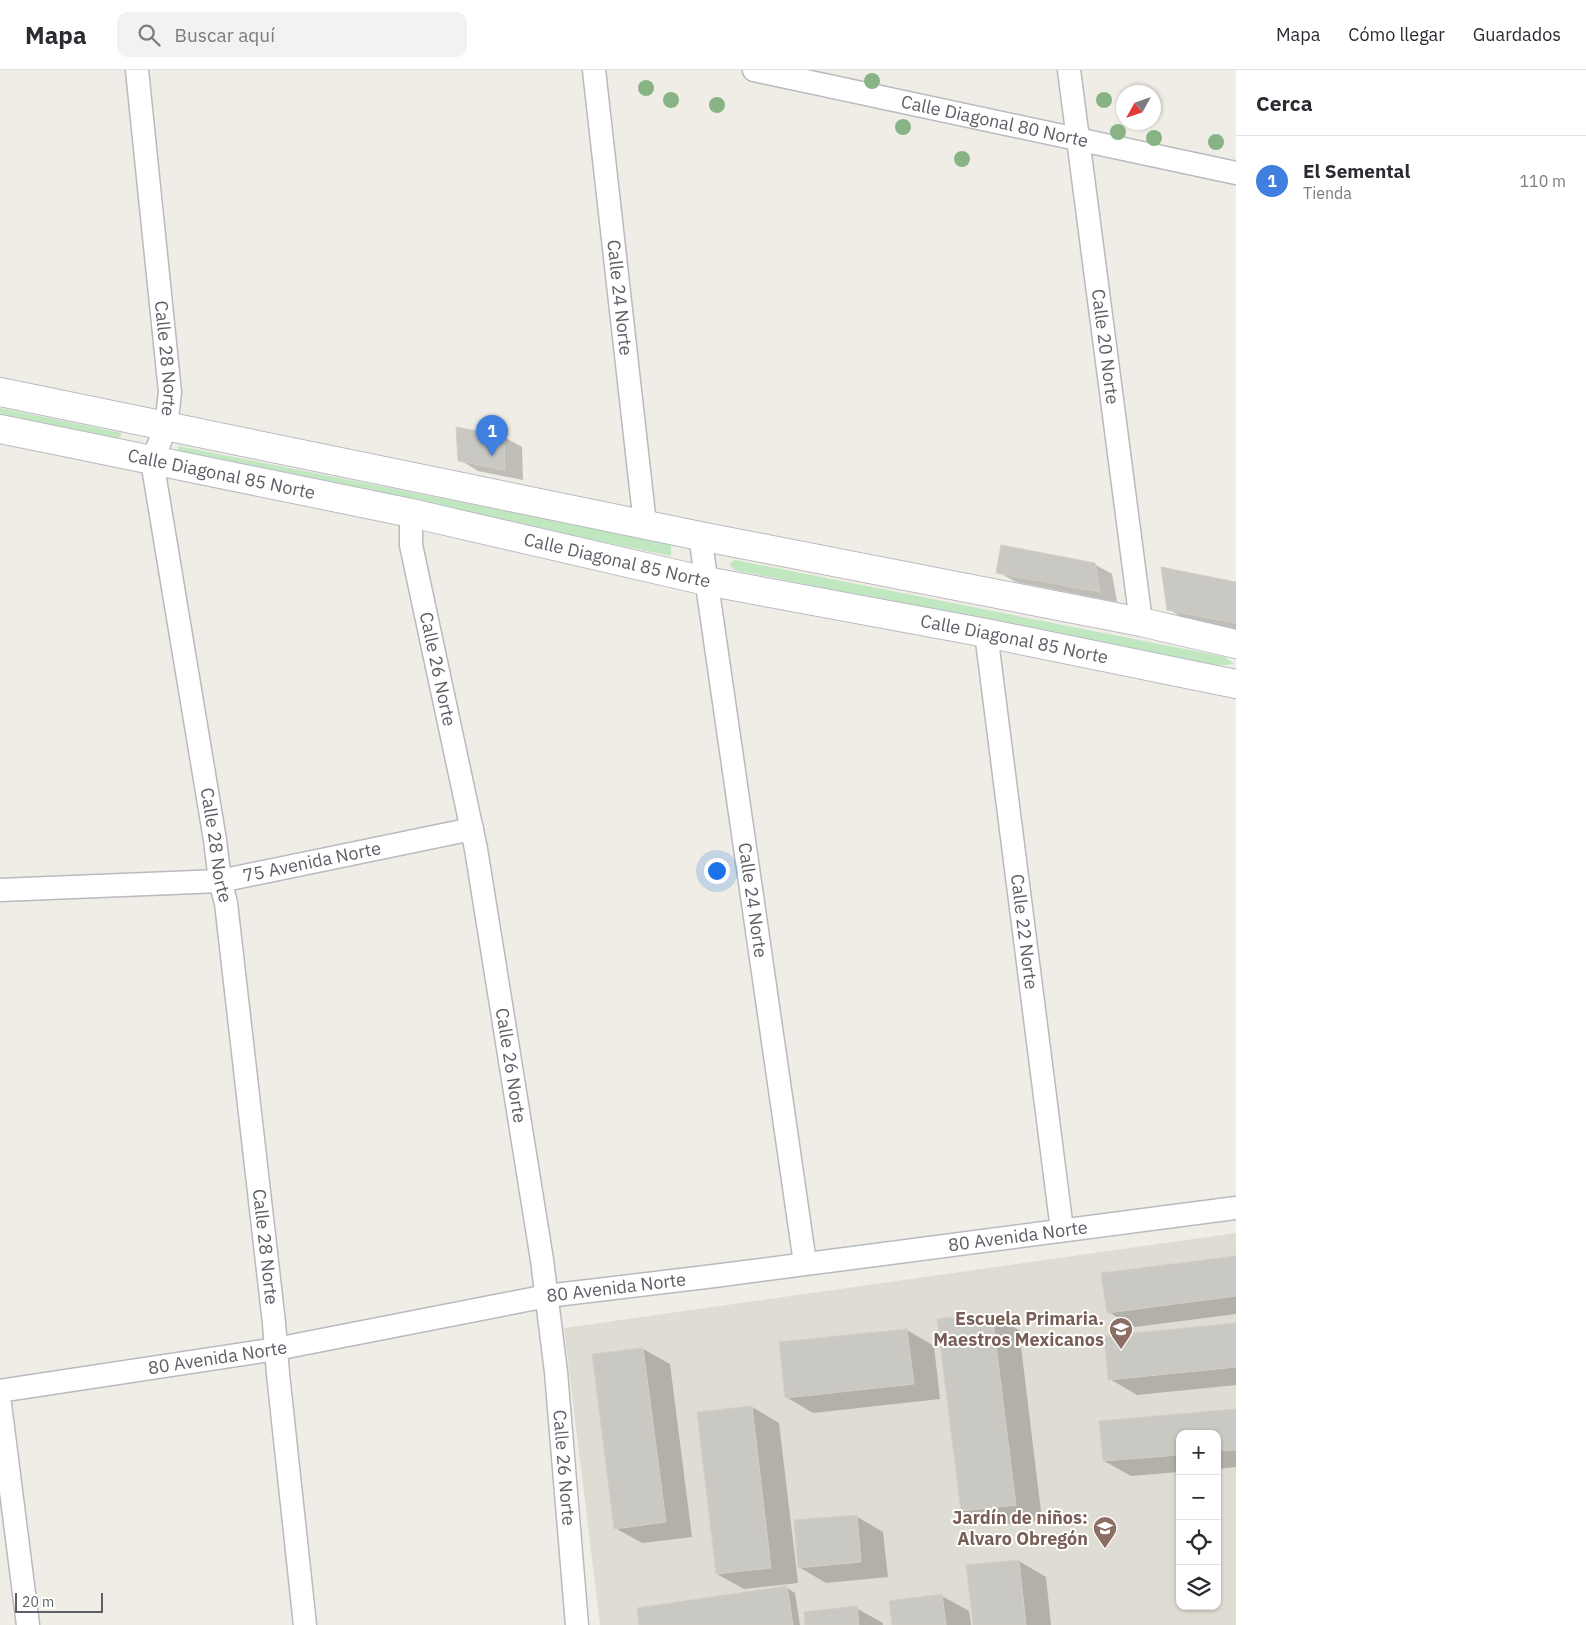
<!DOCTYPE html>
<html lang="es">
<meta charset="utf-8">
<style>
:root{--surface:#fff;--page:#f2f2f3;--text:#2b2b33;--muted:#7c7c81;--line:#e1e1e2;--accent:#ea580c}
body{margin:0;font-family:"IBM Plex Sans",sans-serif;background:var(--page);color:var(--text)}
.controls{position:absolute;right:15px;bottom:15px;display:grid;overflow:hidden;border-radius:10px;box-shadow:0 1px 4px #0004}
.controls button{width:45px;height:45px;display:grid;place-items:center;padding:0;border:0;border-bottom:1px solid var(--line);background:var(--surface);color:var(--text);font:25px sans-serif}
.compass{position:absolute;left:1116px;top:15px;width:45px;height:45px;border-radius:50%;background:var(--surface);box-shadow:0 1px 4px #0004;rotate:230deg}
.scale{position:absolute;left:15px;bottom:12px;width:88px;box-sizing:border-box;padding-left:5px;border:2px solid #5c6066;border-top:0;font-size:14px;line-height:18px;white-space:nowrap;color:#5c6066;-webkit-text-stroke:4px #fff;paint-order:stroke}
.you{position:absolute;left:716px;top:800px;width:18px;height:18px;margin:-12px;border:4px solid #fff;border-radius:50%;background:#1a73e8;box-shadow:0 0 0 8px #1a73e833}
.badge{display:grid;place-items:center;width:32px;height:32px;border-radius:50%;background:var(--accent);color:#fff;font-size:16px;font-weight:700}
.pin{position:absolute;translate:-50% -41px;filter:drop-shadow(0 1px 2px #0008)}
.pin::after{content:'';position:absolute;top:26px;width:18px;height:15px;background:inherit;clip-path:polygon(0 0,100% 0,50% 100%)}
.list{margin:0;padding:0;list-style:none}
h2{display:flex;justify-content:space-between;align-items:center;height:65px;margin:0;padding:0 20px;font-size:21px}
h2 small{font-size:16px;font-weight:400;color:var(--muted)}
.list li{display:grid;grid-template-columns:32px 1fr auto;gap:15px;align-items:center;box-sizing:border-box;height:90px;padding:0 20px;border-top:1px solid var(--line)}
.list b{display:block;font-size:19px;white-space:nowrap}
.list p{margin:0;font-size:16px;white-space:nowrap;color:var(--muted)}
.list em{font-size:16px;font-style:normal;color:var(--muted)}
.icon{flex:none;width:28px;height:28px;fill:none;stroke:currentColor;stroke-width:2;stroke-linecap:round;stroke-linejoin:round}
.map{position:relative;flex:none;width:1236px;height:1555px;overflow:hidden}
header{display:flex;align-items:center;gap:30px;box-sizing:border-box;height:70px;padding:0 25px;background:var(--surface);border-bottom:1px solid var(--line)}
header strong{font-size:24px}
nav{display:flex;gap:28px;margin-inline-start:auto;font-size:18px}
.search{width:350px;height:45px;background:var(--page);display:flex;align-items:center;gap:12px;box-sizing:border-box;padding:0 18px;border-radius:10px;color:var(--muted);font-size:19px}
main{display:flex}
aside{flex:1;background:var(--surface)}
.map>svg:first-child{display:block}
.education{fill:#dfdcd3;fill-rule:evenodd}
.green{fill:#c1e7c1}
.shadow{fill:#0003}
.building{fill:#cac8c2;stroke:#d4cfc3}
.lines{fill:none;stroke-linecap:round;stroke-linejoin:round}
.street-casing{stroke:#b7babf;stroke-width:25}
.secondary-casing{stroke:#b8bbc1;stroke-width:30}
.street{stroke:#fff;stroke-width:22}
.secondary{stroke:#fff;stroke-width:28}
.tree{fill:#88b485}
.labels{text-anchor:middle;stroke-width:4;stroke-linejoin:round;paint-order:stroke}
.street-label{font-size:18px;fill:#5c6066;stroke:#fff}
.education-label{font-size:18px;font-weight:bold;fill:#785e54;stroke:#fff;text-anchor:end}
</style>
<header>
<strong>Mapa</strong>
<div class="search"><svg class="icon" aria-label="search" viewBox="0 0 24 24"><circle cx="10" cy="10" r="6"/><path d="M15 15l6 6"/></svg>Buscar aquí</div>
<nav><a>Mapa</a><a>Cómo llegar</a><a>Guardados</a></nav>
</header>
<main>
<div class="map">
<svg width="1236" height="1555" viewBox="0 0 1236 1555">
<rect width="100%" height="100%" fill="#efede5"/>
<path class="education" d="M1236,1163V1555H600L564,1258ZM1180,1364H1217V1536H1180Z"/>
<path class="green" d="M0,338L122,363L118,369L0,346Z
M178,376L671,474V486L178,385Z
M735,490L1225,587L1234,594L1215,596L734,500L729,494Z"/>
<path class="shadow" d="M504,367L522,377L523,410L478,401L460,390Z
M1094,494L1112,504L1117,532L1016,512L998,502Z
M1236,514V562L1195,555L1168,539Z
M1236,1187V1244L1135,1257L1108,1242Z
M992,1244L1019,1260L1042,1450L989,1456L962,1441Z
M1236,1254V1315L1137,1325L1110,1309Z
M907,1260L934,1276L940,1329L813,1343L786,1327Z
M643,1279L670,1294L692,1467L642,1473L615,1458Z
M752,1337L779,1353L798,1513L744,1519L717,1504Z
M1236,1340V1397L1217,1399V1364H1180V1402L1131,1406L1104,1391Z
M856,1446L883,1462L888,1507L826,1513L799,1497Z
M1019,1491L1046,1507L1051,1555H974Z
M787,1518L795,1523L800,1555H640Z
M942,1526L969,1541L971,1555H894Z
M856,1538L883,1553V1555H807Z"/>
<path class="building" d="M456,357L504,366L505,400L458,391Z
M1001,475L1095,493L1100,522L996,503Z
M1161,497L1236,512V553L1167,540Z
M1236,1186V1226L1107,1243L1101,1203Z
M992,1243L1016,1435L961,1441L937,1249Z
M1236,1253V1297L1108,1310L1104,1266Z
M907,1259L914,1314L785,1328L779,1272Z
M643,1278L666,1452L614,1459L592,1284Z
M752,1336L771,1498L716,1504L697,1342Z
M1236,1339V1380L1217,1381V1364H1180V1385L1103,1391L1099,1351Z
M857,1445L861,1492L798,1498L794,1450Z
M1019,1490L1026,1555H973L966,1495Z
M787,1516L793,1555H639L637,1538Z
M942,1524L946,1555H892L889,1531Z
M857,1536L859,1555H805L804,1542Z"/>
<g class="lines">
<g class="street-casing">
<g id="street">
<path id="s1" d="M137,0L170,322L166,357L152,391L215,770L220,811L226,833L274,1253L278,1304L305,1555"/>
<path id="s2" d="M594,0L645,454"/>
<path id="s3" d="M754,0L1236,103"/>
<path id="s4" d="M1069,0L1141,552"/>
<path id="s5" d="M411,443V475L476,779L542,1190L556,1302L577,1555"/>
<path id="s6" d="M700,466L805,1193"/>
<path id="s7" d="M986,563L1062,1160"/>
<path id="s8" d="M0,820L220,811L472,759"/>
<path id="s9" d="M0,1321L276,1279L547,1226L714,1206L1236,1138"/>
<path d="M0,1334L28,1555"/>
</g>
</g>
<g class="secondary-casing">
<g id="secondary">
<path d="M0,322L700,466L1141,552L1236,574"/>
<path id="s10" d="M0,359L411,443L706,511L986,563L1236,614"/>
</g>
</g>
<use href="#street" class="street"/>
<use href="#secondary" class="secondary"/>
</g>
<g class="tree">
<circle cx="872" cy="11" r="8"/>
<circle cx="646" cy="18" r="8"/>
<circle cx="671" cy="30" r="8"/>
<circle cx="1104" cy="30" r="8"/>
<circle cx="717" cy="35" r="8"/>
<circle cx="903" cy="57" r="8"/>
<circle cx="1118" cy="62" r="8"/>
<circle cx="1154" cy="68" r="8"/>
<circle cx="1216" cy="72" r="8"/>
<circle cx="962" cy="89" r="8"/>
</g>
<defs>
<g id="school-pin" transform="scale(1.25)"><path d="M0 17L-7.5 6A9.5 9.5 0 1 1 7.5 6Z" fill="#8d6e63" stroke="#fff"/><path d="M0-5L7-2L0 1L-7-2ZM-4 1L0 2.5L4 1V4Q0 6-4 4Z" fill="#fff"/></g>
</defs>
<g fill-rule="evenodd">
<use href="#school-pin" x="1121" y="1259"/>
<use href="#school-pin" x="1105" y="1458"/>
</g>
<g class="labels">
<g class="street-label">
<text dy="6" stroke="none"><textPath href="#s3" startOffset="246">Calle Diagonal 80 Norte</textPath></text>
<text dy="6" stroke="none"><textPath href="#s2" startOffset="229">Calle 24 Norte</textPath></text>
<text dy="6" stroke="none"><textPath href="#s4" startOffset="279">Calle 20 Norte</textPath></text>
<text dy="6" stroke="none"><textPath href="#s1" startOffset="290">Calle 28 Norte</textPath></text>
<text dy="6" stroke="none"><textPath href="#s10" startOffset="226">Calle Diagonal 85 Norte</textPath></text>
<text dy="6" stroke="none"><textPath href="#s10" startOffset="631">Calle Diagonal 85 Norte</textPath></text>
<text dy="6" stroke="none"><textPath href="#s10" startOffset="1036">Calle Diagonal 85 Norte</textPath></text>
<text dy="6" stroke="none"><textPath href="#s5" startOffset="159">Calle 26 Norte</textPath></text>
<text dy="6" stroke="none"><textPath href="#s1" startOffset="785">Calle 28 Norte</textPath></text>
<text dy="6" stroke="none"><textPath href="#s8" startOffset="314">75 Avenida Norte</textPath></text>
<text dy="6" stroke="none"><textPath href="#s6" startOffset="368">Calle 24 Norte</textPath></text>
<text dy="6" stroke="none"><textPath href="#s7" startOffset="301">Calle 22 Norte</textPath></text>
<text dy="6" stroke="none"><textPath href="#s5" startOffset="562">Calle 26 Norte</textPath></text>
<text dy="6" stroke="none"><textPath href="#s9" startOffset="1030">80 Avenida Norte</textPath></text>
<text dy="6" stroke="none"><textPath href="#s1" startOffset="1190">Calle 28 Norte</textPath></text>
<text dy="6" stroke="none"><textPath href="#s9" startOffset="625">80 Avenida Norte</textPath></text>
<text dy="6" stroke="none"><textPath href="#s9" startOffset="220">80 Avenida Norte</textPath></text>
<text dy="6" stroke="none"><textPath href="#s5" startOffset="968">Calle 26 Norte</textPath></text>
</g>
<g class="education-label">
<text x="1104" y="1255">Escuela Primaria.<tspan x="1104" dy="21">Maestros Mexicanos</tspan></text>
<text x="1088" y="1454">Jardín de niños:<tspan x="1088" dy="21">Alvaro Obregón</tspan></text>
</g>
</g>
</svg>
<div class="controls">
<button>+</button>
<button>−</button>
<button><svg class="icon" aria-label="locate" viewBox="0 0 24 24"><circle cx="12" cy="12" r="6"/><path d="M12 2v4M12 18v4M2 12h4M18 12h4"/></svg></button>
<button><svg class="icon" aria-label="layers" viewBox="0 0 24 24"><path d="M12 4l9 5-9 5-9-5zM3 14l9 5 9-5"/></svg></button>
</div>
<svg class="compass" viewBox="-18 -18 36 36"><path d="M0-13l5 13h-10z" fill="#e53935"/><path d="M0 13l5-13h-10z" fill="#7c7c81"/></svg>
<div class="scale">20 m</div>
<div class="you"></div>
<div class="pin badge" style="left:492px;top:386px;background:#3f7fe0">1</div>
</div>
<aside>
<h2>Cerca<small></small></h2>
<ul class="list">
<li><span class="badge" style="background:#3f7fe0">1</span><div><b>El Semental</b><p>Tienda</p></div><em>110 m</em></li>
</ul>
</aside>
</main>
